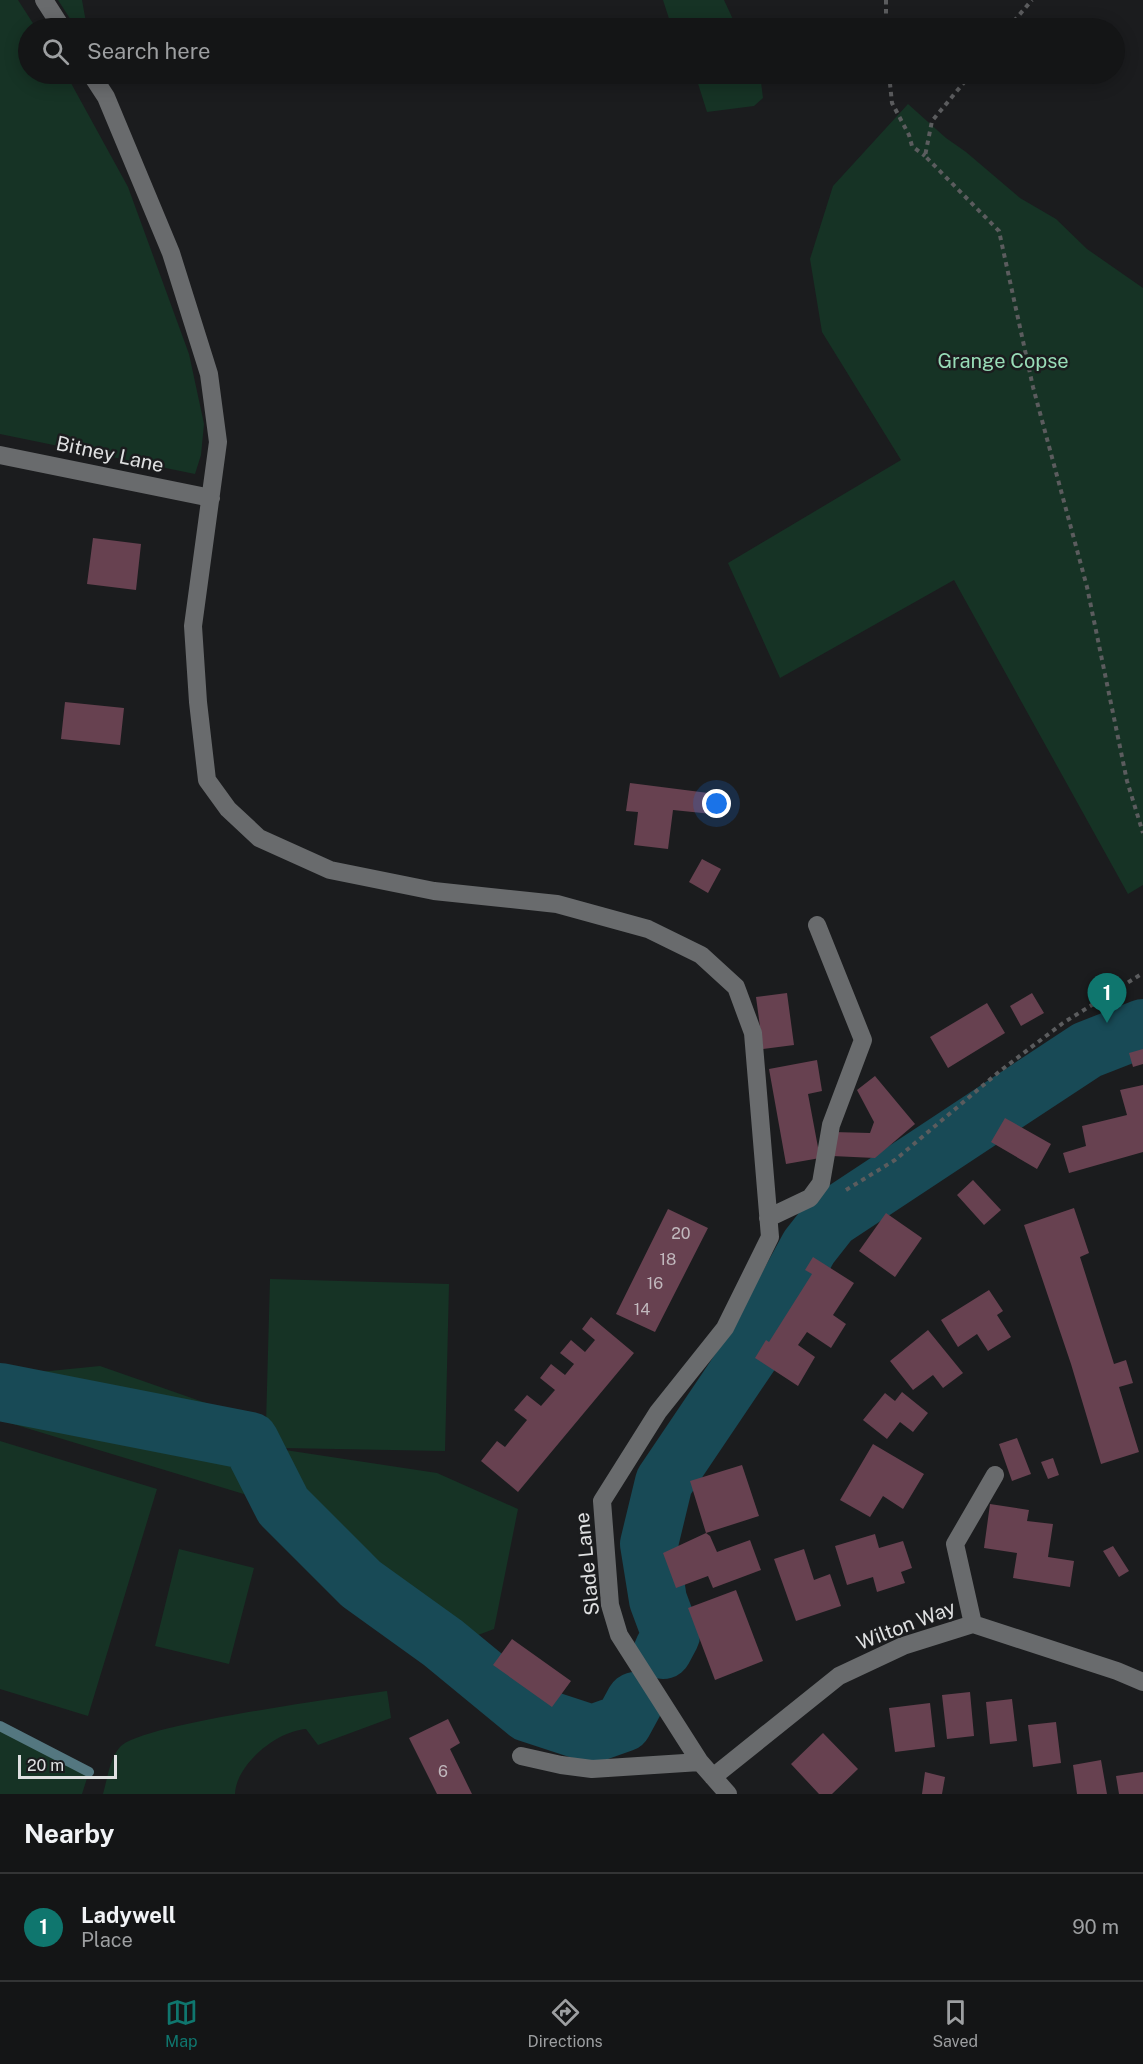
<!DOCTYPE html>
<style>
:root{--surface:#141516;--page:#1d1e1f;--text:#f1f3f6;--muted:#9d9fa1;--line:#333435;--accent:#0f766e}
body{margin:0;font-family:"Public Sans",sans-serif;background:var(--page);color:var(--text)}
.scale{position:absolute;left:18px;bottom:15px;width:99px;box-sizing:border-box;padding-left:6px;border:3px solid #dfe0e1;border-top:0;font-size:16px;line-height:21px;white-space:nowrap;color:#dfe0e1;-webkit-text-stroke:4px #1b1c1e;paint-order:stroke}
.you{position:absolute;left:717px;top:804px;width:21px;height:21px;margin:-15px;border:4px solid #fff;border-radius:50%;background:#1a73e8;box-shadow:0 0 0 9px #1a73e833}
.badge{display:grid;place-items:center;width:39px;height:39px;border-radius:50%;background:var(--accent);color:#fff;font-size:20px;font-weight:700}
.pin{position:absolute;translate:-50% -50px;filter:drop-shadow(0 2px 3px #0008)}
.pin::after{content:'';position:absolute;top:32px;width:21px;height:18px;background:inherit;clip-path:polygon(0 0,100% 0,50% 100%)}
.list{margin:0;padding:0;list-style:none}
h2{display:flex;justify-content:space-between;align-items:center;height:78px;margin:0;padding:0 24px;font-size:26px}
h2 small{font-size:20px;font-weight:400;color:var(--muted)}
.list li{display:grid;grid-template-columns:39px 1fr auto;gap:18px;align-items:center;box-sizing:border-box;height:108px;padding:0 24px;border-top:2px solid var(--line)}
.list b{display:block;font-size:22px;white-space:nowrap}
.list p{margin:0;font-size:20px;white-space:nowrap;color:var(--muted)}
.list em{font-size:20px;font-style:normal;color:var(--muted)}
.icon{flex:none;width:33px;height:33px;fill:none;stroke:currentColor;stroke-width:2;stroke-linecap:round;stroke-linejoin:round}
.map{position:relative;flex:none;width:1143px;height:1794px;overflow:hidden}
.search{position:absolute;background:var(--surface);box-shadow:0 3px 15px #0003;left:18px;right:18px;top:18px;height:66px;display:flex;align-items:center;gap:15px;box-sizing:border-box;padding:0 21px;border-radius:33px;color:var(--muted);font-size:22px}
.sheet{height:186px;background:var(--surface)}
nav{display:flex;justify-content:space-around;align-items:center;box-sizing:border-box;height:84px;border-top:2px solid var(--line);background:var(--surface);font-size:16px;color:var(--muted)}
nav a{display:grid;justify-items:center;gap:3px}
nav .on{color:var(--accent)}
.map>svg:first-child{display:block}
.green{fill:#163325}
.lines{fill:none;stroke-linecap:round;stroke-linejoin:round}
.stream{stroke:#547780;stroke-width:10}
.river{stroke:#184a56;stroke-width:58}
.building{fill:#674150}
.path{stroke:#5b5c5e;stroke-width:4;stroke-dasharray:4.5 4.5;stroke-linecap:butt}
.minor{stroke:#696b6d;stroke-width:18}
.labels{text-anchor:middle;stroke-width:5;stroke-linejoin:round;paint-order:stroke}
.number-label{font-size:16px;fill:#c1b8bd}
.park-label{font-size:20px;fill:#98dcb7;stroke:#1b1c1e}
.street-label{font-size:20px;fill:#dfe0e1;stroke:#1b1c1e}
</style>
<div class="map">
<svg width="1143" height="1794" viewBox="0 0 1143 1794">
<rect width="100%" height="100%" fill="#1b1c1e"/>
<path class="green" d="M0,0H18L36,28H28V74H66L128,187L189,354L204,424L201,455L195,474L0,434Z
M58,0H82L87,28H76Z
M663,0H724L737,28H672Z
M695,74H760L763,98L754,106L707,112Z
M908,104L946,138L966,152L1020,198L1056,219L1087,249L1143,288V885L1128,894L954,580L780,678L728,563L901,460L822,332L810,259L833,186Z
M270,1279L449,1284L445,1451L283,1448L285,1450L437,1473L518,1509L494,1629L462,1641L443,1643L361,1584L283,1506L0,1420V1372L9,1375L100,1366L266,1424Z
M0,1441L157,1489L88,1716L0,1689Z
M179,1549L254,1568L229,1664L155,1646Z
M387,1691L391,1718L318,1745L306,1729C277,1731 236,1764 235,1794H103C107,1780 110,1758 120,1747C140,1724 346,1697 387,1691Z
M0,1726L89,1772L82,1794H0Z"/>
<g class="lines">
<path class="stream" d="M0,1726L89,1772"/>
<path class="river" d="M0,1392L250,1441L283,1506L361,1584L443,1643L528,1713L592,1734L623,1723L635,1701
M663,1650L671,1635L658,1600L649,1544L664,1482L751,1353L809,1247L831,1219L1087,1050L1143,1028"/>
</g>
<path class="building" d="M93,538L141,544L136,590L87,584Z
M65,702L124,708L120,745L61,739Z
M630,783L724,795L722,815L673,810L668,849L634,845L638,812L626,811Z
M702,859L721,869L708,893L689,882Z
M787,993L794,1045L763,1049L756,997Z
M1032,993L1044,1013L1021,1026L1010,1006Z
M987,1003L1005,1033L948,1068L930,1037Z
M1143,1049V1064L1133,1067L1129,1053Z
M817,1060L822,1091L808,1094L820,1158L786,1164L769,1069Z
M875,1076L915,1124L875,1158L832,1156L833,1132L870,1133L874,1122L857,1090Z
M1143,1085V1152L1069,1173L1063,1153L1086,1146L1082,1126L1127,1115L1120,1090Z
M1005,1118L1051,1144L1037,1169L991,1142Z
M973,1180L1001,1210L984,1225L957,1195Z
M1074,1208L1089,1253L1080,1257L1114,1364L1126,1360L1133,1383L1119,1387L1139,1452L1101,1464L1071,1364L1024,1225Z
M668,1209L708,1228L655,1332L616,1314Z
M886,1213L922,1238L895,1277L859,1251Z
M813,1257L854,1283L833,1315L846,1324L831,1348L807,1332L798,1345L815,1357L798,1386L755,1358L766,1340L769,1342L812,1274L805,1270Z
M989,1290L1003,1311L997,1315L1011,1337L988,1351L977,1334L958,1347L941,1320Z
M591,1317L634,1353L518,1492L481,1461L497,1441L505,1447L527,1420L514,1410L527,1395L541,1406L555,1390L540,1378L551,1364L565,1375L574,1364L560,1353L571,1340L585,1352L595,1340L582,1329Z
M928,1330L963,1373L943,1388L933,1375L913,1390L890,1361Z
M902,1392L928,1413L913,1432L900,1422L887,1439L863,1420L885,1393L895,1401Z
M1017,1438L1031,1474L1012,1481L999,1444Z
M873,1444L924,1474L903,1509L883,1496L870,1517L840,1500Z
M1053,1458L1059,1475L1048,1479L1041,1462Z
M742,1465L759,1516L706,1533L710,1536L717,1552L750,1540L761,1570L713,1588L708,1576L676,1588L663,1553L706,1533L690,1481Z
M990,1504L1029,1510L1027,1521L1053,1524L1048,1557L1074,1561L1070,1587L1013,1578L1017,1553L984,1548Z
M875,1534L879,1548L903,1541L912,1568L901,1572L905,1583L877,1592L873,1577L847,1585L835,1546Z
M1113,1546L1129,1571L1119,1577L1103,1551Z
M804,1549L814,1580L830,1574L841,1606L796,1621L774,1559Z
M736,1590L763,1661L715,1680L688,1608Z
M512,1639L571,1681L552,1707L493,1665Z
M970,1692L974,1736L947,1739L942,1695Z
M1012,1699L1017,1741L990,1744L986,1702Z
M930,1703L935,1747L895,1752L889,1708Z
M448,1719L460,1743L450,1749L472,1794H437L409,1738Z
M1056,1722L1061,1763L1033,1767L1028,1725Z
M823,1733L858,1769L832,1794H819L791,1764Z
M1101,1760L1107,1794H1077L1073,1765Z
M925,1772L945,1777L942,1794H922Z
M1143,1772V1794H1119L1116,1776Z"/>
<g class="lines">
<path class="path" d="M886,0V28
M1008,28L1032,0
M889,74L892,103L909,135L912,146L925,156
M971,74L932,121L925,156L999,231L1033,387L1087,587L1127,781L1143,833
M846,1190L895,1160L1000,1071L1063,1023L1143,973"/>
<path class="minor" d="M44,0L62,28
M91,74L106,97L171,253L209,374L218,442L193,626L198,702L207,780L228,809L259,838L330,870L434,891L557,904L648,929L701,955L736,987L753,1033L770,1237L725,1328L658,1412L602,1501L610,1605L619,1635L700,1762L728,1794
M0,455L211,498
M768,1218L810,1198L821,1183L831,1125L863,1040L817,925
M973,1624L955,1544L995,1475
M521,1756L561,1765L592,1769L700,1762
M713,1777L839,1676L903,1646L973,1624L1117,1671L1143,1682"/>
</g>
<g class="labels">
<g class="number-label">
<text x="681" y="1239">20</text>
<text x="668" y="1265">18</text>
<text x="655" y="1289">16</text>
<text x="642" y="1315">14</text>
<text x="443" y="1777">6</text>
</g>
<g class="park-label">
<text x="1003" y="368">Grange Copse</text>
</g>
<g class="street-label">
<text transform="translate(110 454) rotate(12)" y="7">Bitney Lane</text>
<text transform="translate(587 1564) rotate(-96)" y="7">Slade Lane</text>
<text transform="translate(906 1625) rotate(-21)" y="7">Wilton Way</text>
</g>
</g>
</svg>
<div class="scale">20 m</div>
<div class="you"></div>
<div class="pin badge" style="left:1107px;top:1023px">1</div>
<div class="search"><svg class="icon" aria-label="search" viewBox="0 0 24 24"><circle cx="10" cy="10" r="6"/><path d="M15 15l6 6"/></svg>Search here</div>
</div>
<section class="sheet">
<h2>Nearby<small></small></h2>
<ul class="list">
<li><span class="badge">1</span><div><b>Ladywell</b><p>Place</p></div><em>90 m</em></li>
</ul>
</section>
<nav>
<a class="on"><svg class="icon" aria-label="map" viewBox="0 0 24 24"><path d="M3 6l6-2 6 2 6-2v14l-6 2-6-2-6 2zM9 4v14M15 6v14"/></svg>Map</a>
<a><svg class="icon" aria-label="directions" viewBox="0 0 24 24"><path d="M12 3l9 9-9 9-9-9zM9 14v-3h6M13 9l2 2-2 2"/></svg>Directions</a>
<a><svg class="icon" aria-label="saved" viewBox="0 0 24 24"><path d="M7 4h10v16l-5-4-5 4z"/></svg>Saved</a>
</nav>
